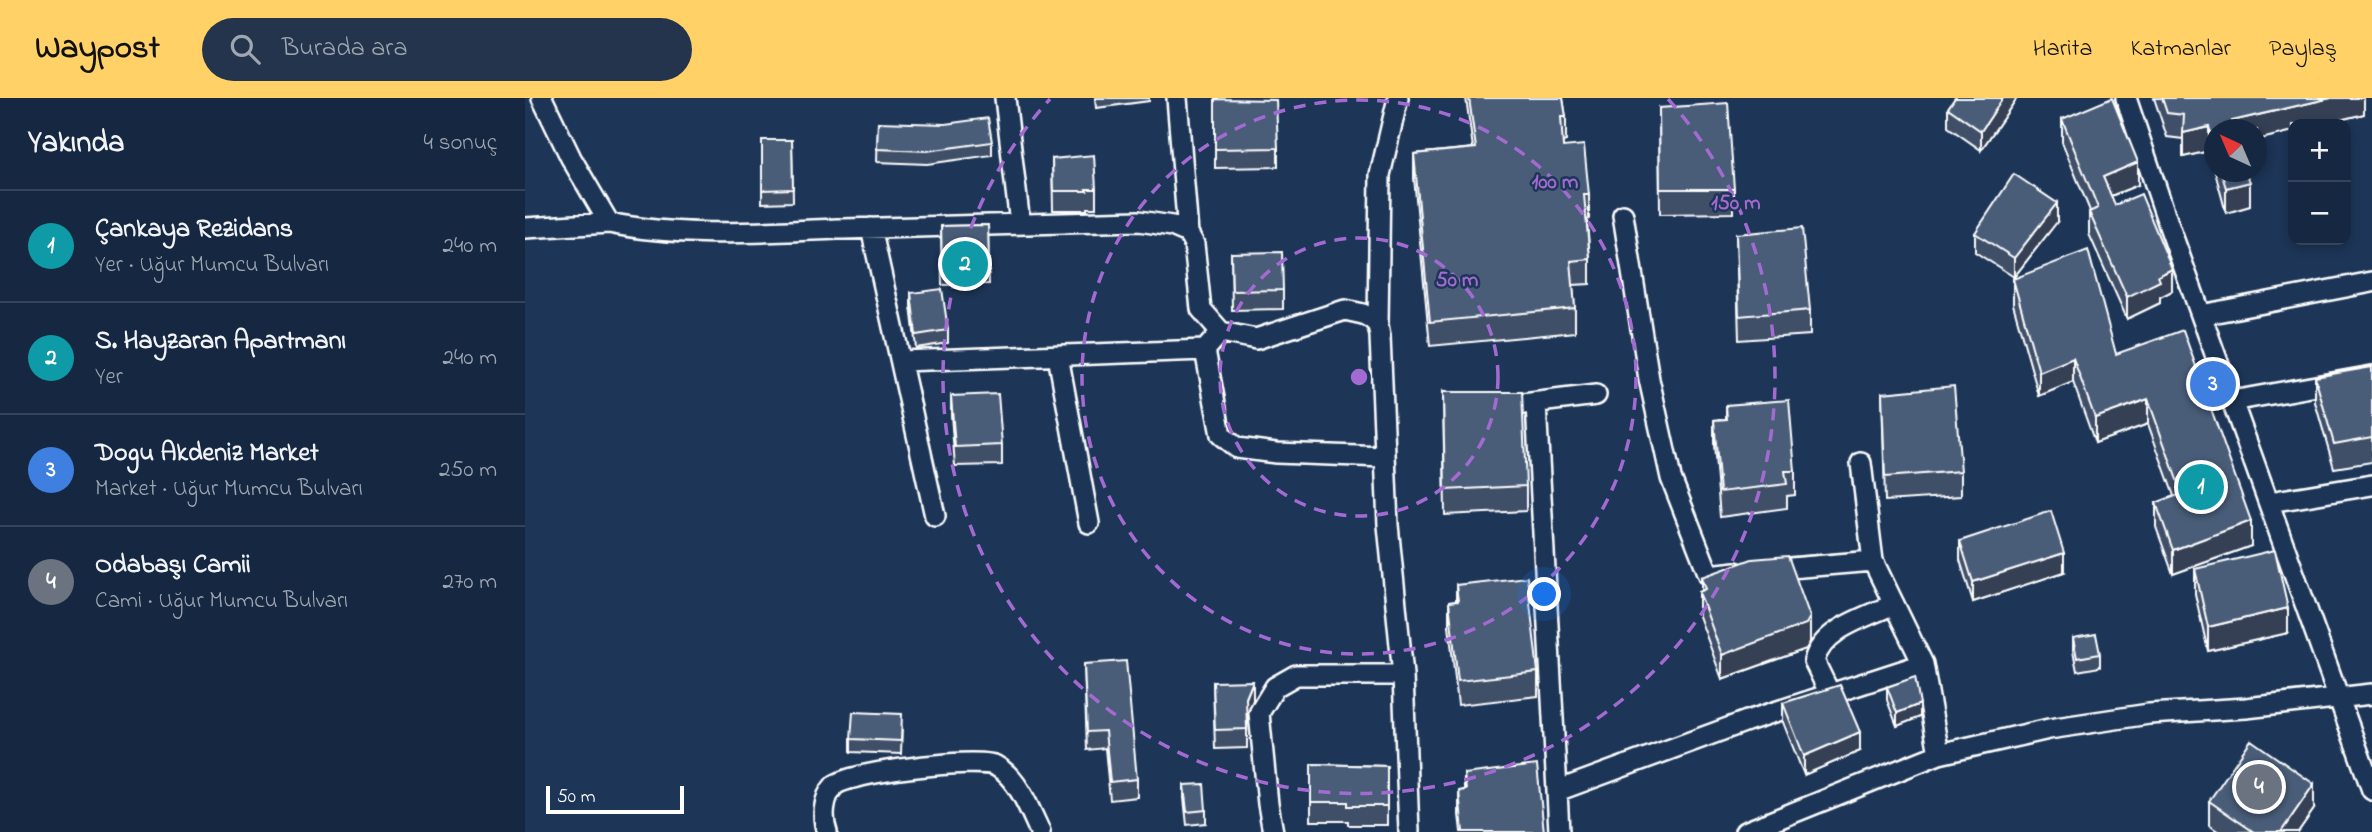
<!DOCTYPE html>
<html lang="tr">
<meta charset="utf-8">
<style>
:root{--surface:#162841;--page:#23344c;--text:#f1f3f6;--muted:#9ea6b1;--line:#35445a;--accent:#ffd166}
body{margin:0;font-family:"Indie Flower",sans-serif;background:var(--page);color:var(--text)}
.controls{position:absolute;right:21px;top:21px;display:grid;overflow:hidden;border-radius:14px;box-shadow:0 4px 10px #0003}
.controls button{width:63px;height:63px;display:grid;place-items:center;padding:0;border:0;border-bottom:2px solid var(--line);background:var(--surface);color:var(--text);font:35px sans-serif}
.compass{position:absolute;left:1679px;top:21px;width:63px;height:63px;border-radius:50%;background:var(--surface);box-shadow:0 4px 10px #0003;rotate:316deg}
.scale{position:absolute;left:21px;bottom:18px;width:138px;box-sizing:border-box;padding-left:7px;border:4px solid #fff;border-top:0;font-size:19px;line-height:24px;white-space:nowrap;color:#fff;-webkit-text-stroke:5px #1d3557;paint-order:stroke}
.you{position:absolute;left:1020px;top:497px;width:24px;height:24px;margin:-18px;border:5px solid #fff;border-radius:50%;background:#1a73e8;box-shadow:0 0 0 10px #1a73e833}
.badge{display:grid;place-items:center;width:46px;height:46px;border-radius:50%;background:var(--accent);color:#fff;font-size:23px;font-weight:700}
.pin{position:absolute;translate:-50% -50%;border:4px solid #fff;box-shadow:0 2px 7px #0006}
.list{margin:0;padding:0;list-style:none}
h2{display:flex;justify-content:space-between;align-items:center;height:91px;margin:0;padding:0 28px;font-size:30px}
h2 small{font-size:23px;font-weight:400;color:var(--muted)}
.list li{display:grid;grid-template-columns:46px 1fr auto;gap:21px;align-items:center;box-sizing:border-box;height:112px;padding:0 28px;border-top:2px solid var(--line)}
.list b{display:block;font-size:26px;white-space:nowrap}
.list p{margin:0;font-size:23px;white-space:nowrap;color:var(--muted)}
.list em{font-size:23px;font-style:normal;color:var(--muted)}
.icon{flex:none;width:38px;height:38px;fill:none;stroke:currentColor;stroke-width:2;stroke-linecap:round;stroke-linejoin:round}
.map{position:relative;flex:none;width:1847px;height:734px;overflow:hidden}
header{display:flex;align-items:center;gap:42px;box-sizing:border-box;height:98px;padding:0 35px;background:var(--accent);color:#111}
header strong{font-size:33px}
nav{display:flex;gap:38px;margin-inline-start:auto;font-size:24px}
.search{width:490px;height:63px;background:var(--page);display:flex;align-items:center;gap:18px;box-sizing:border-box;padding:0 24px;border-radius:38px;color:var(--muted);font-size:26px}
main{display:flex}
aside{flex:1;background:var(--surface)}
.map>svg:first-child{display:block}
.lines{fill:none;stroke-linecap:round;stroke-linejoin:round}
.minor-casing{stroke:#fff;stroke-width:24}
.minor{stroke:#1d3557;stroke-width:19}
.wall{fill:#405068;stroke:#fff;stroke-width:2}
.shaded-wall{fill:#344155;stroke:#fff;stroke-width:2}
.building{fill:#4a5d79;stroke:#fff;stroke-width:2}
.ring{fill:none;stroke:#a36bd2;stroke-width:3.5;stroke-dasharray:12 9}
.centre{fill:#a36bd2;stroke:#1d3557;stroke-width:3.5}
.ring-label{font-size:21px;text-anchor:middle;font-weight:bold;fill:#a36bd2;stroke:#1d3557;stroke-width:5;stroke-linejoin:round;paint-order:stroke}
</style>
<header>
<strong>Waypost</strong>
<div class="search"><svg class="icon" aria-label="search" viewBox="0 0 24 24"><circle cx="10" cy="10" r="6"/><path d="M15 15l6 6"/></svg>Burada ara</div>
<nav><a>Harita</a><a>Katmanlar</a><a>Paylaş</a></nav>
</header>
<main>
<aside>
<h2>Yakında<small>4 sonuç</small></h2>
<ul class="list">
<li><span class="badge" style="background:#0f9aa8">1</span><div><b>Çankaya Rezidans</b><p>Yer · Uğur Mumcu Bulvarı</p></div><em>240 m</em></li>
<li><span class="badge" style="background:#0f9aa8">2</span><div><b>S. Hayzaran Apartmanı</b><p>Yer</p></div><em>240 m</em></li>
<li><span class="badge" style="background:#3f7fe0">3</span><div><b>Dogu Akdeniz Market</b><p>Market · Uğur Mumcu Bulvarı</p></div><em>250 m</em></li>
<li><span class="badge" style="background:#6b7280">4</span><div><b>Odabaşı Camii</b><p>Cami · Uğur Mumcu Bulvarı</p></div><em>270 m</em></li>
</ul>
</aside>
<div class="map">
<svg width="1847" height="734" viewBox="0 0 1847 734">
<rect width="100%" height="100%" fill="#1d3557"/>
<filter id="ink" filterUnits="userSpaceOnUse"><feTurbulence type="fractalNoise" baseFrequency=".0143" numOctaves="2"/><feDisplacementMap in="SourceGraphic" scale="14" xChannelSelector="R" yChannelSelector="G"/><feConvolveMatrix kernelMatrix="1 2 1 2 8 2 1 2 1" color-interpolation-filters="sRGB"/></filter>
<g filter="url(#ink)">
<g class="lines">
<g class="minor-casing">
<path id="minor" d="M17,0L46,60L84,125C156,140 239,134 312,131C413,129 514,126 614,123L647,128L663,135L669,146L676,211L696,234L731,241L820,212L838,216L847,221L853,227L855,238L863,427L878,577L884,734
M480,0L495,126
M652,0L663,135
M1601,0L1644,128L1847,692
M1098,117L1124,281L1146,380L1184,477L1211,474
M0,130L84,125
M346,130L410,418
M1676,217L1847,184
M853,227L855,77L873,0
M680,252L696,337L712,350L751,355L860,359
M533,258L564,425
M376,263L680,252L696,234
M1707,303L1847,278
M998,306L1071,297
M1011,306L1032,693L1222,623L1398,566
M1336,365L1348,463
M1744,404L1847,387
M1241,472L1348,463L1398,566L1414,656
M1305,596L1289,563C1298,530 1340,520 1369,506
M1032,693L1034,734
M302,734C297,720 298,700 309,688C321,674 456,659 471,668C493,680 505,712 515,734
M748,734L743,706L734,615L750,589L771,577H878
M1220,734L1414,656L1524,631L1624,616L1721,610L1847,596"/>
</g>
<use href="#minor" class="minor"/>
</g>
<path class="wall" d="M570,0H624V3L571,10Z
M941,0H1038L1041,19V43L1038,44V49L1064,97V121L1062,122L1065,161V186L1048,187L1050,210V234L905,248L889,80V56L948,50Z
M1430,0H1492L1456,52L1423,29V10Z
M1629,0H1839V16L1798,26H1768V33L1732,42V32H1690V73L1684,53L1658,59V41L1642,39Z
M690,1L753,50V69L690,70Z
M1134,10L1209,91V115L1135,116Z
M1537,21L1613,87L1586,98L1590,107L1647,193L1635,199V205L1602,221L1564,136V114L1565,113L1537,44Z
M353,24L467,44V57L402,66L352,64Z
M237,42H267L268,104L237,105Z
M527,61L571,91V110H562V112H528Z
M1690,74H1721L1725,108L1701,115Z
M1532,124L1489,179L1450,154V135Z
M463,127L464,186L417,187L416,128Z
M1211,136L1285,212V237L1214,242Z
M706,155L758,192V211L707,212Z
M1488,181L1591,256L1726,448L1648,476L1631,429V405L1649,398L1623,326L1570,345L1548,284L1514,298L1488,206Z
M386,195L423,232V245L391,250L386,208Z
M1847,269V364L1809,370L1790,304V279Z
M918,294L1001,388V413L920,417Z
M1357,295L1436,373V398L1360,403Z
M426,298L477,347V367L430,368L426,317Z
M1201,307L1270,373V397L1262,398V410L1195,419L1189,347V322L1201,321Z
M1435,443L1539,474L1448,504L1435,462Z
M1670,471L1763,535L1683,553L1670,496Z
M1177,479L1285,544L1281,551L1197,581L1174,518V494L1177,493Z
M931,487L1013,574V598L933,607L924,528V504L931,503Z
M1548,540L1575,556V569L1552,573L1548,553Z
M559,566L612,681V699L585,702L580,650L562,652Z
M688,584L728,602L722,618V650L690,651Z
M1362,589L1395,619L1372,628L1362,602Z
M1258,605L1335,653L1279,677L1258,624Z
M377,629L376,656L326,654V641Z
M786,666L862,668V727H823V723H786Z
M939,676L1019,734H936L934,717V693L939,692Z
M659,687L681,712V725L662,727L659,700Z
M1684,703L1789,711L1773,734H1694L1684,727Z"/>
<path class="shaded-wall" d="M1478,0H1492L1456,52V33Z
M1806,0H1839V16L1798,26H1768V33L1732,42V32H1707V23Z
M1684,29V53L1658,59V35Z
M1613,64V87L1578,101V79Z
M1725,84V108L1701,115V90Z
M1532,105V124L1489,179V160Z
M1647,171V193L1635,199V205L1602,221V199L1633,178Z
M1548,260V284L1514,298V274Z
M1623,301V326L1570,345V320Z
M1726,423V448L1648,476V452Z
M1539,455V474L1448,504V484Z
M1763,510V535L1683,553V529Z
M1285,519V544L1281,551L1197,581V557Z
M728,583V602L721,619V600Z
M1395,606V619L1372,628V615Z
M1335,634V653L1279,677V658Z
M1789,686V711L1773,734H1756Z"/>
<path class="building" d="M944,0H1038L1041,19H1036L1038,49L1059,47L1064,97H1059L1065,161L1046,163L1050,210L905,224L889,56L951,50Z
M1430,0H1478L1456,33L1423,10Z
M1587,0L1613,64L1578,79L1590,107L1616,96L1647,171L1633,178L1635,183L1602,199L1564,114L1573,110L1537,21Z
M1637,0H1806L1707,23L1709,32H1690V48L1684,29L1658,35L1659,17L1642,15Z
M690,1L751,2L753,50L690,51Z
M1203,5L1209,91H1135L1134,10Z
M463,20L467,44L402,53L352,51L353,24L420,26Z
M237,42H267L268,91L237,92Z
M569,57L571,91H561L562,93H528L527,61Z
M1696,74H1721L1725,84L1701,90Z
M1489,76L1532,105L1489,160L1450,135Z
M463,127L464,167L417,168L416,128Z
M1277,130L1285,212L1214,218L1211,136Z
M1563,152L1591,256L1658,232L1726,423L1648,452L1631,405L1657,396L1623,301L1570,320L1548,260L1514,274L1488,181Z
M757,154L758,192L707,193L706,155Z
M417,191L423,232L391,237L386,195Z
M1847,269V339L1809,346L1790,279Z
M1429,288L1436,373L1360,379L1357,295Z
M918,294H997L1001,388L920,392Z
M473,296L477,347L430,349L426,298Z
M1264,302L1270,373H1260L1262,386L1195,394L1189,322L1202,321L1201,307Z
M1526,413L1539,455L1448,484L1435,443Z
M1750,452L1763,510L1683,529L1670,471Z
M1263,458L1285,519L1281,526L1197,557L1174,494L1181,491L1177,479L1227,461Z
M1002,479L1013,574L933,583L924,504L933,503L931,487Z
M1571,536L1575,556L1552,560L1548,540Z
M601,563L612,681L585,684L580,633L562,634L559,566Z
M1390,579L1395,606L1372,615L1362,589Z
M728,583L721,600L722,631L690,632L688,584Z
M1315,587L1335,634L1279,658L1258,605Z
M328,614L377,616L376,643L326,641Z
M1726,642L1789,686L1756,734H1729L1684,703Z
M786,666L862,668V708H823V704H786Z
M1012,667L1019,734H938L934,693L941,692L939,676Z
M679,686L681,712L662,714L659,687Z"/>
</g>
<g class="ring">
<circle cx="834" cy="279" r="139"/>
<circle cx="834" cy="279" r="277"/>
<path d="M1143 1A416 416 0 1 1 525 1"/>
</g>
<circle cx="834" cy="279" r="10" class="centre"/>
<g class="ring-label">
<text x="1030" y="90">100 m</text>
<text x="1211" y="111">150 m</text>
<text x="932" y="188">50 m</text>
</g>
</svg>
<div class="controls">
<button>+</button>
<button>−</button>
</div>
<svg class="compass" viewBox="-18 -18 36 36"><path d="M0-13l5 13h-10z" fill="#e53935"/><path d="M0 13l5-13h-10z" fill="#9ea6b1"/></svg>
<div class="scale">50 m</div>
<div class="you"></div>
<div class="pin badge" style="left:1676px;top:389px;background:#0f9aa8">1</div>
<div class="pin badge" style="left:440px;top:166px;background:#0f9aa8">2</div>
<div class="pin badge" style="left:1688px;top:286px;background:#3f7fe0">3</div>
<div class="pin badge" style="left:1734px;top:689px;background:#6b7280">4</div>
</div>
</main>
